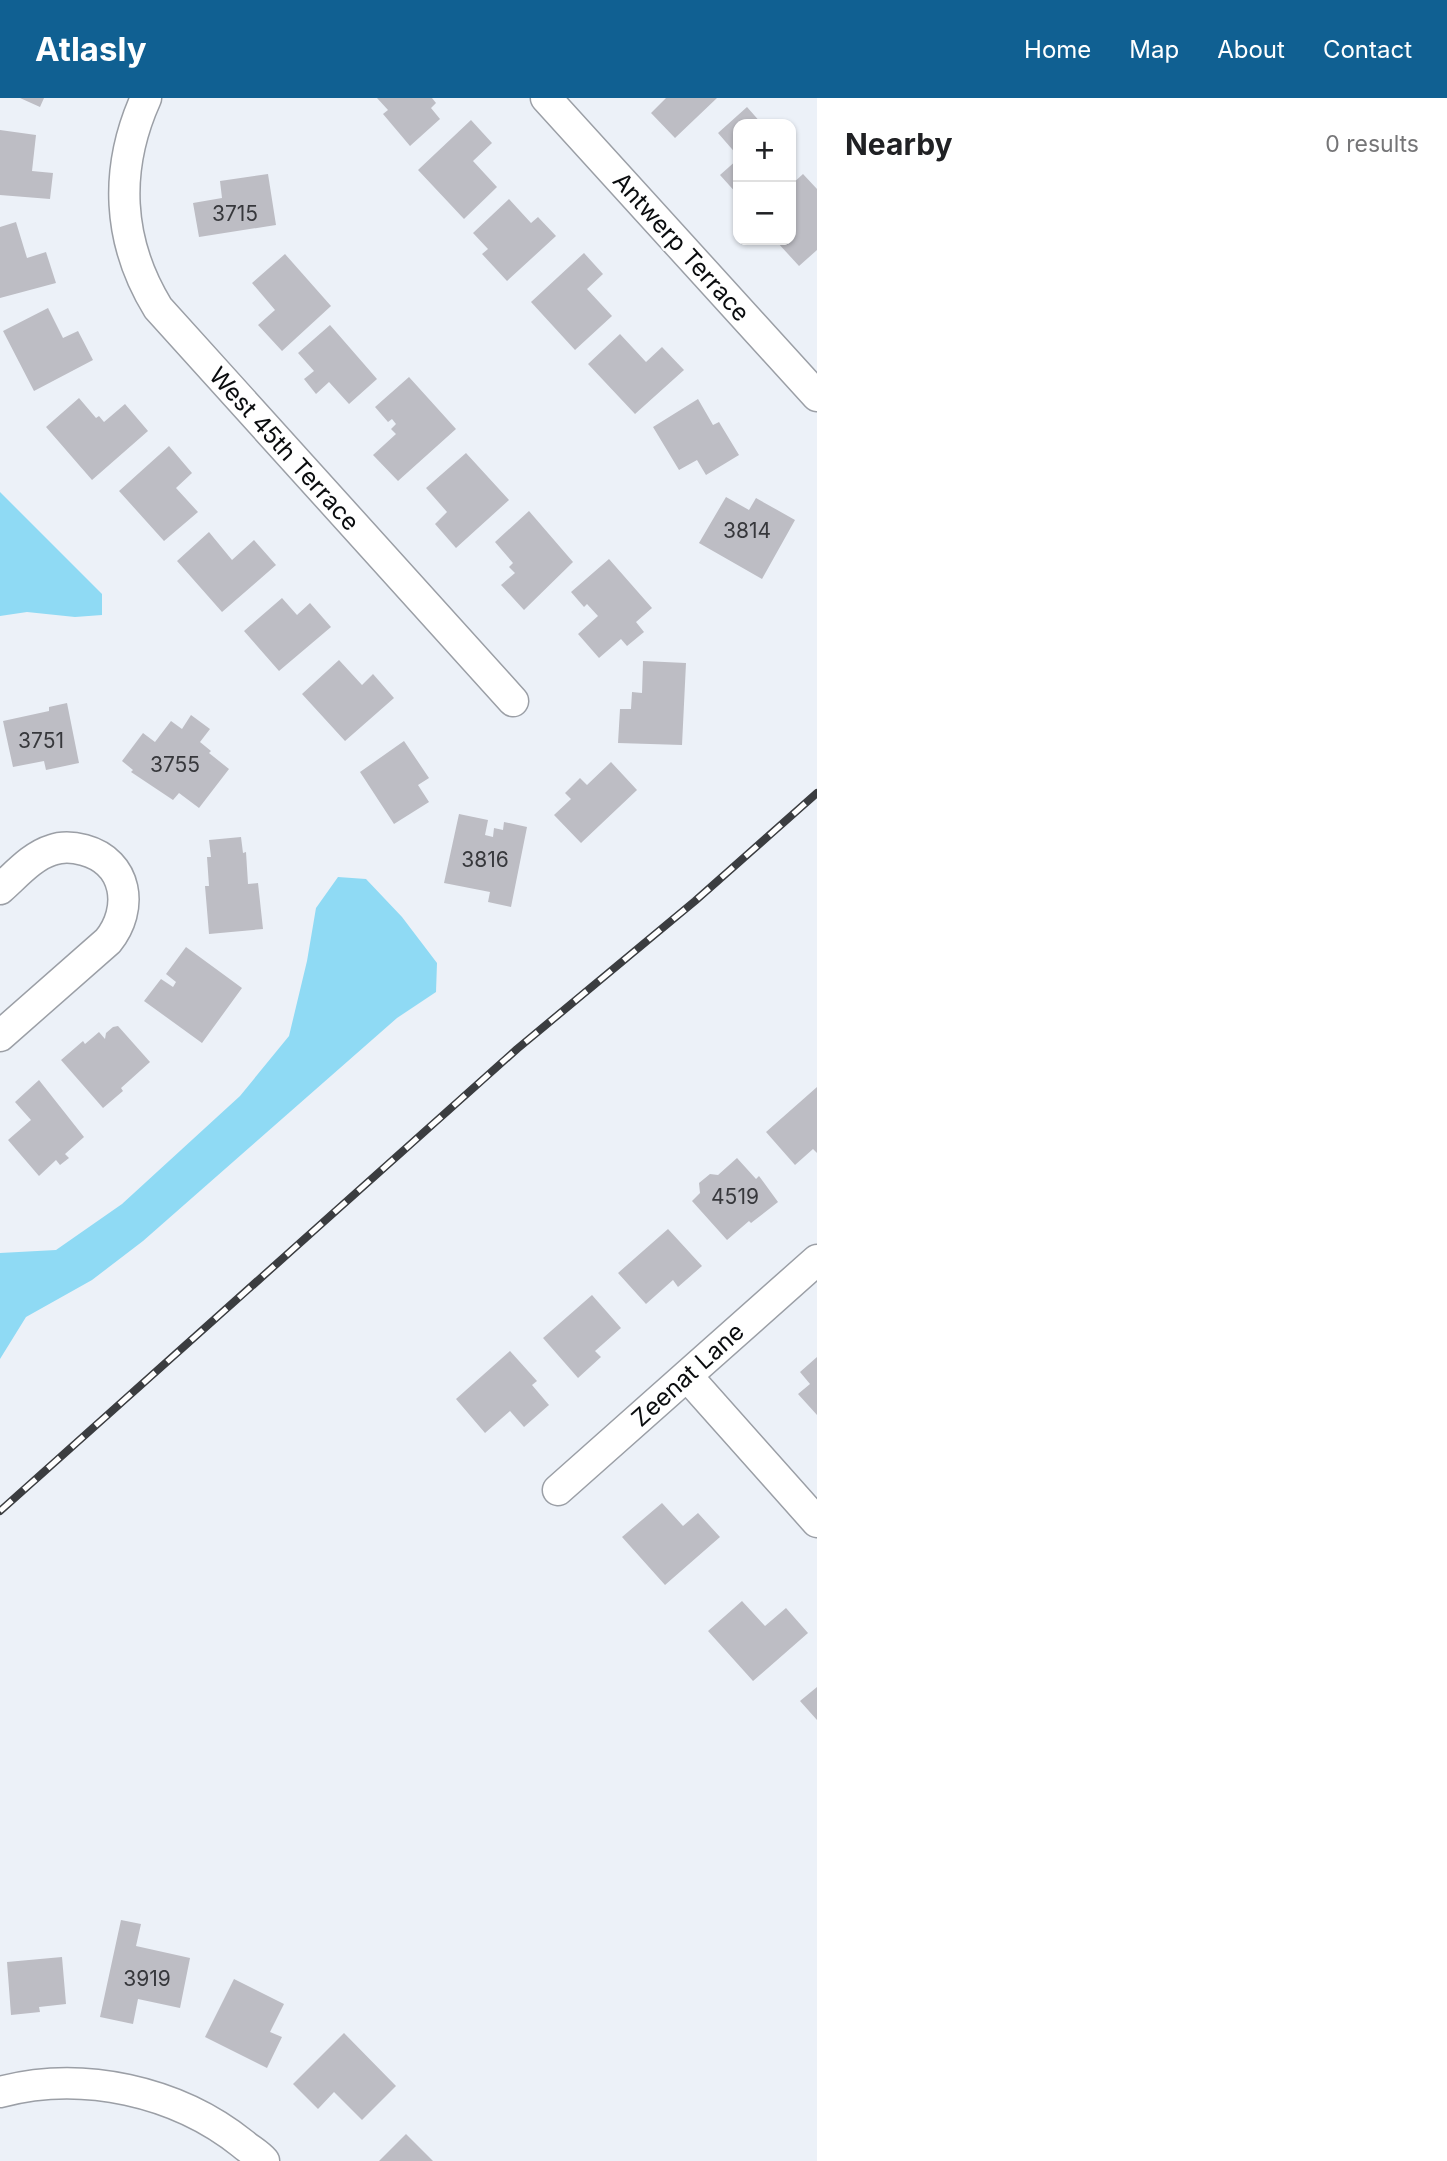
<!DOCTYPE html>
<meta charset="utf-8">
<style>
:root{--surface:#fff;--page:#f2f2f2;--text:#202124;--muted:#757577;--line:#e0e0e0;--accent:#106092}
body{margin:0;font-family:Inter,sans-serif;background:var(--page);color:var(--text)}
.controls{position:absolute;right:21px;top:21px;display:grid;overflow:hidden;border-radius:14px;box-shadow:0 2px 5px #0004}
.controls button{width:63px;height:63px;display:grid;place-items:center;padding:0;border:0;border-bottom:2px solid var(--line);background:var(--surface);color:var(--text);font:35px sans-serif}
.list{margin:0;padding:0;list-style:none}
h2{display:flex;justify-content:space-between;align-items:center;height:91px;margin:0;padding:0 28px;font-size:30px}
h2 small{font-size:23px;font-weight:400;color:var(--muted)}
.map{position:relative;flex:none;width:817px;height:2063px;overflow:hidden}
header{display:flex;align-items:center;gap:42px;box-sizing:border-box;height:98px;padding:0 35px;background:var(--accent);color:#fff}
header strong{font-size:33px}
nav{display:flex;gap:38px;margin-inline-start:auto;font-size:24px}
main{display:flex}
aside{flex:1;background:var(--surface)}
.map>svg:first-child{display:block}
.water{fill:#8fdaf4}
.building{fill:#bdbdc4}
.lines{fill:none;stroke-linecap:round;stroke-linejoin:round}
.street-casing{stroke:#9b9fa6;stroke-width:33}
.street{stroke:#fff;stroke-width:30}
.rail-casing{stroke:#3b3d40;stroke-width:8}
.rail{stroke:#fff;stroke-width:5;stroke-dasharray:16;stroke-linecap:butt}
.labels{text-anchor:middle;stroke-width:5;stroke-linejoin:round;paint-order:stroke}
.number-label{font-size:21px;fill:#37383c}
.street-label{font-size:24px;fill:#0a0c0e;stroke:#fff}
</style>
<header>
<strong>Atlasly</strong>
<nav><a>Home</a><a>Map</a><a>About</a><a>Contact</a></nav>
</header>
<main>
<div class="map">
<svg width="817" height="2063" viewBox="0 0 817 2063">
<rect width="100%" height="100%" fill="#ecf1f8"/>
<path class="water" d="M0,394L102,496V517L75,519L27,514L0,518Z
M338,779L366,781L402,819L437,865L436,894L397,920L143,1143L92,1182L26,1219L0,1261V1155L56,1152L122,1106L240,998L289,938L307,863L316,810Z"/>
<path class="building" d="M20,0H44L40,9Z
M377,0H432L436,5L431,10L440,21L410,48L383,16L388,12Z
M666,0H717L675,40L651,15Z
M747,9L762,26H738V58L718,35Z
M471,22L492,45L473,63L497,89L464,121L418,72Z
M0,32L36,37L32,73L53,75L50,101L0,97Z
M738,61V97L720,77Z
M268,76L276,127L199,139L193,105L222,100L220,83Z
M803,76L817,91V152L799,168L777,144L791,142V131L796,126L791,120V87Z
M509,101L531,125L538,119L556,138L507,183L482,156L488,151L473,135Z
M16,124L27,160L46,154L56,185L0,200V129Z
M584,155L603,176L587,191L612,218L575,252L531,204Z
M285,156L331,208L282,253L258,227L275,212L252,185Z
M48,210L63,240L78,233L93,262L34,293L3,233Z
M330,227L377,281L349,306L329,284L316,296L304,281L314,273L298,255Z
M620,236L646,264L662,249L684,272L635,316L588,266Z
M409,279L456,331L398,383L373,357L396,336L391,331L396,326L392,321L388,324L375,309Z
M79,300L96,320L99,318L104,324L125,306L148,333L92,382L46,329Z
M698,301L713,327L719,324L739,357L706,377L697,362L679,372L653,329Z
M169,348L192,375L176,390L198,414L164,443L119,393Z
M466,355L509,402L456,450L435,426L447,414L426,390Z
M726,399L749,412L756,400L795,422L762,481L699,445Z
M529,413L573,464L524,512L501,487L515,475L509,469L513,465L495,444Z
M209,434L232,462L254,442L276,467L222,514L177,463Z
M609,461L652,510L636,524L644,534L627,548L621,541L599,560L578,536L598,518L587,506L584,509L571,494Z
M282,500L297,517L310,505L331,529L279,573L244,533Z
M339,562L362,587L373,576L394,600L345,643L302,596Z
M643,563L686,565L682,647L618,645L620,611H631L632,594L642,595Z
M67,605L79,665L46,672L44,663L13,669L3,623L49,613V609Z
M191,617L210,631L200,644L211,653L209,655L229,671L199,710L179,695L173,702L131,674L133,672L122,663L143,635L155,644L171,623L182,631Z
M404,643L429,680L418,687L429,704L394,726L360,674Z
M611,664L637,692L581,745L554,717L571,701L565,695L580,680L587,687Z
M459,716L488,722L485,737L493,739L494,730L503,732L504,724L527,729L511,809L488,804L490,794L444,785Z
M241,739L243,755L246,754L248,786L258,785L263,831L209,836L205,788H209L207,759H211L209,742Z
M186,849L242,890L202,945L144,903L161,881L173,889L176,884L166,876Z
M118,928L150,964L121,990L123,993L103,1010L61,962L83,943L85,946L99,934L105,941L106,935L113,929Z
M39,982L84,1039L65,1056L69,1060L60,1067L56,1062L39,1078L8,1042L31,1022L15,1004Z
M817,989V1055L813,1051L795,1067L766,1034Z
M737,1060L756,1081L759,1078L778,1104L751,1125L749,1123L727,1142L692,1103L700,1095L699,1085L710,1076L718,1077Z
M668,1131L702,1168L678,1189L673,1182L646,1206L618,1175Z
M592,1197L621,1230L595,1253L601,1259L578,1280L543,1240Z
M510,1253L537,1283L532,1287L549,1307L524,1329L510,1313L485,1335L456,1301Z
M817,1259V1317L798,1296L810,1286L800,1274Z
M662,1405L683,1428L698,1415L720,1439L665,1487L622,1439Z
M742,1503L765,1528L786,1510L808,1535L753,1583L708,1533Z
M817,1589V1622L800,1603Z
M121,1822L141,1826L136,1848L190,1860L180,1910L138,1901L133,1926L100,1919Z
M62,1859L66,1906L39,1909L40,1914L11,1917L7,1864Z
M234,1881L284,1906L270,1934L282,1939L267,1970L205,1939Z
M344,1935L396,1988L362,2022L334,1994L318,2011L293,1986Z
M406,2036L433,2063H379Z"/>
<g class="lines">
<g class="street-casing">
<path id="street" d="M146,0C114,71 117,143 158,210L513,603
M546,0L817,298
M0,791C16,777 32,758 52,752C63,748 73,749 84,752C128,764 134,811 108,843L0,938
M687,1278L817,1424
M558,1392L817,1162
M0,1994C82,1972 177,1993 243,2046C250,2052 258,2056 264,2063"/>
</g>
<use href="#street" class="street"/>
<g class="rail-casing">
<path id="rail" d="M0,1413L517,951L695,803L817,695"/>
</g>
<use href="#rail" class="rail"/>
</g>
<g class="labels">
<g class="number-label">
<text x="235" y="123">3715</text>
<text x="747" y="440">3814</text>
<text x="41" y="650">3751</text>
<text x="175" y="674">3755</text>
<text x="485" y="769">3816</text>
<text x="735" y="1106">4519</text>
<text x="147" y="1888">3919</text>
</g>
<g class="street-label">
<text transform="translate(681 149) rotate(48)" y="8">Antwerp Terrace</text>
<text transform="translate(284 351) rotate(48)" y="8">West 45th Terrace</text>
<text transform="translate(688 1277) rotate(-42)" y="8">Zeenat Lane</text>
</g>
</g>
</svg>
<div class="controls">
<button>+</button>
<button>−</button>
</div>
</div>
<aside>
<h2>Nearby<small>0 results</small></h2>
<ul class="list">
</ul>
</aside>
</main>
